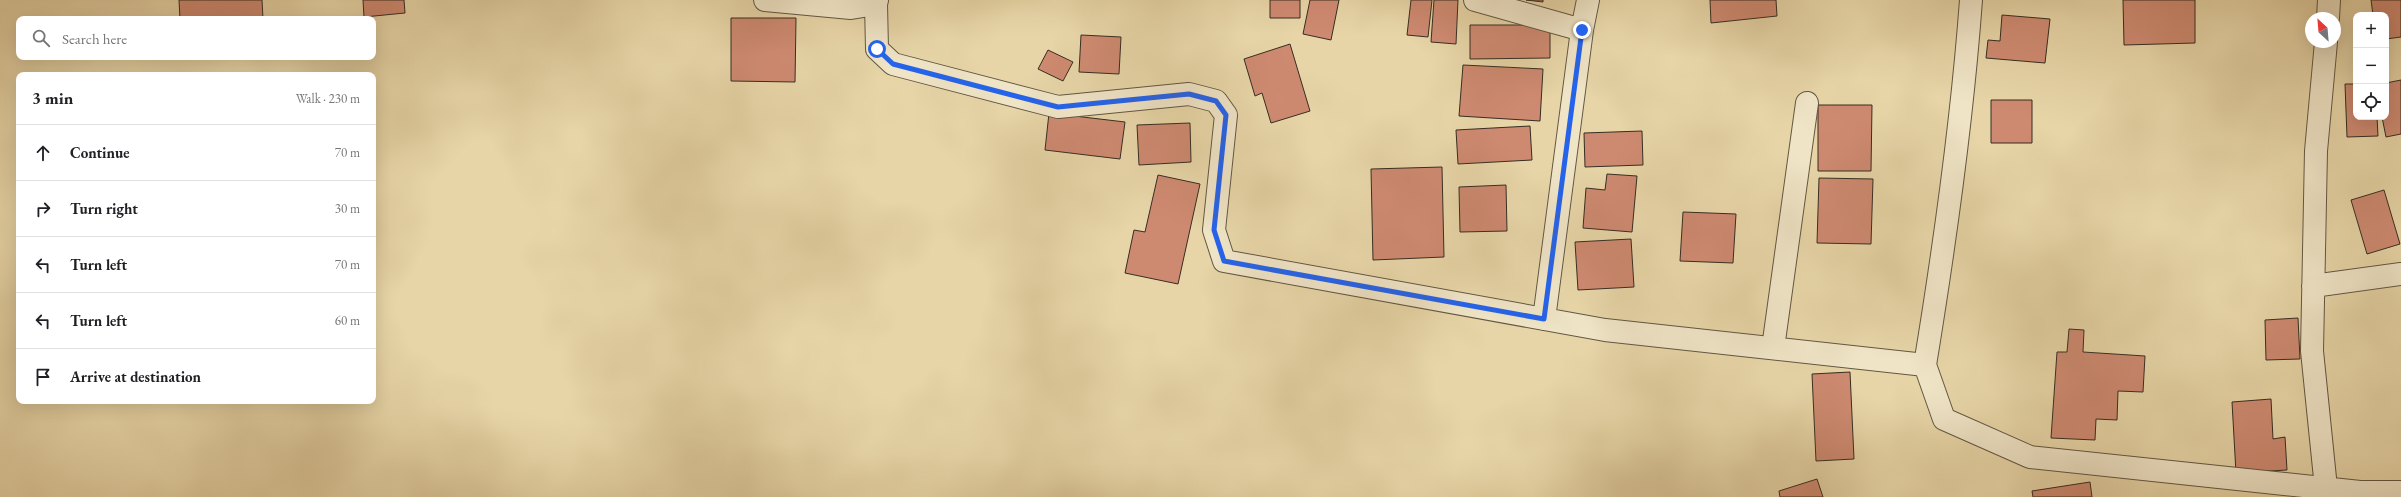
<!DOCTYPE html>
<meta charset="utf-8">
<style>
:root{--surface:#fff;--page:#f2f2f2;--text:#202124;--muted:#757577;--line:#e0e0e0}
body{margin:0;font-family:"EB Garamond",serif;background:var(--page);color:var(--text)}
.controls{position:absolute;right:12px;top:12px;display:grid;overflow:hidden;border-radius:8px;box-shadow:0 4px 16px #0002}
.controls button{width:36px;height:36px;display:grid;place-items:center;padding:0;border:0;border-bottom:1px solid var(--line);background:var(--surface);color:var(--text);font:20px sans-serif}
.compass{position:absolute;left:2305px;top:12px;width:36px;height:36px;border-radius:50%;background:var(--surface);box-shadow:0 4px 16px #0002;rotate:334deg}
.stop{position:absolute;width:12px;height:12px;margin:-9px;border:3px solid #2563eb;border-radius:50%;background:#fff}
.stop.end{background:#2563eb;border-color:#fff;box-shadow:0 1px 4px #0008}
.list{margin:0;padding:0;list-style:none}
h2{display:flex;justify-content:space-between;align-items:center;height:52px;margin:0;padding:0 16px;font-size:17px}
h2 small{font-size:13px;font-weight:400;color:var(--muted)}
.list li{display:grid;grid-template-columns:26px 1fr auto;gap:12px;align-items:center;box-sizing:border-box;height:56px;padding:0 16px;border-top:1px solid var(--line)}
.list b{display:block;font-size:15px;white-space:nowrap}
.list em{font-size:13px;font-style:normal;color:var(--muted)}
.icon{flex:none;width:22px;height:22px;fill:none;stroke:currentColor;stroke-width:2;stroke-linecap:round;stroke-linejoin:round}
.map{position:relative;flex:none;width:2401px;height:497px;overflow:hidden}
.search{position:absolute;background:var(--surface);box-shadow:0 4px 16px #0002;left:16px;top:16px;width:360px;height:44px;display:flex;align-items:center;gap:10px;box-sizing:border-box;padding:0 14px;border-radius:8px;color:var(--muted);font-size:15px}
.panel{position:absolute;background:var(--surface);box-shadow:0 4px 16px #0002;left:16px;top:72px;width:360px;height:332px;border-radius:8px}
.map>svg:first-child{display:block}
.building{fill:#ce8a71;stroke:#362d22}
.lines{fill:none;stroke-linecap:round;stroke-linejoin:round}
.minor-casing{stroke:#625743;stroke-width:24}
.minor{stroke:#efe4c6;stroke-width:22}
.route{stroke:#2563eb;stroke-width:5}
</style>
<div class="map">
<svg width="2401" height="497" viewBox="0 0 2401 497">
<rect width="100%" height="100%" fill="#e7d5a7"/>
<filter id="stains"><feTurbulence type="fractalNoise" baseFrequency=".005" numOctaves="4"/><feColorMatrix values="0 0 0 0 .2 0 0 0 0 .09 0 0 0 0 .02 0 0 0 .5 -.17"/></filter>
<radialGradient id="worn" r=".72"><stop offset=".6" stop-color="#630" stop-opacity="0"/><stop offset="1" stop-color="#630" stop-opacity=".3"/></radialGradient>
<path class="building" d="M179,0H262L263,19H180Z
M363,0H404L405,13L364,17Z
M1270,0H1300V18H1270Z
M1310,0H1339L1331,40L1303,34Z
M1411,0H1432L1428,37L1407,35Z
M1434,0H1458L1456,44L1431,42Z
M1526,0H1543V2Z
M1710,0H1776L1777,16L1711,23Z
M2123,0H2195V43L2124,45Z
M2371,0H2401V37L2386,39V15H2373Z
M2002,15L2050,19L2045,63L1986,58L1988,40L2000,41Z
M731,18H796L795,82L731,81Z
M1470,25H1550V58L1470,59Z
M1081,35L1121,37L1119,74L1079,72Z
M1290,44L1310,111L1271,123L1262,93L1255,96L1244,59Z
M1048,50L1073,62L1063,81L1038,69Z
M1463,65L1543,69L1540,121L1459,116Z
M2401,80V134L2386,137L2382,117H2386V83Z
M2345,84H2356V117H2377L2378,136L2347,137Z
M1991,100H2032V143H1991Z
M1818,105H1872L1871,171H1818Z
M1049,113L1125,122L1120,159L1045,150Z
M1190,123L1191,162L1139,165L1137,125Z
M1530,126L1532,160L1458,164L1456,130Z
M1642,131L1643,165L1585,167L1584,133Z
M1442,167L1444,257L1373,260L1371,169Z
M1607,174L1637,176L1632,232L1583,228L1586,188L1605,190Z
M1158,175L1200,184L1178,284L1125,273L1134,230L1145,232Z
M1819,178L1873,179L1871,244L1817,243Z
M1506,185L1507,231L1460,232L1459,187Z
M2384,190L2400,244L2367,254L2351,200Z
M1683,212L1736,214L1733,263L1680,261Z
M1631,239L1634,287L1578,290L1575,242Z
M2298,318L2300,359L2266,360L2265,320Z
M2069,329L2084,330L2083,352L2145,356L2143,392L2118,391L2117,420L2096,419L2095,440L2051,438L2057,352H2067Z
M1850,372L1854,459L1816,461L1812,374Z
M2271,399L2273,439L2285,437L2287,470L2236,473L2232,402Z
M1817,479L1823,497H1780L1779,491Z
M2090,482L2092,497H2033L2032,491Z"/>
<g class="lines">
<g class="minor-casing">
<path id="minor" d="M765,0L851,8L876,4L877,0
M1475,0L1582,30
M876,4L877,49L893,64L1058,107L1189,94L1216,101L1226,115L1214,230L1224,261L1605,330L1925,365L1944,419L2030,457L2360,492H2401
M2328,18L2329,0
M2326,42L2316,151L2312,351L2326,488
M2313,286L2401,274
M1544,319L1582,30L1588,0
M1773,348L1807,103
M1925,365C1945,243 1962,123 1971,0"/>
</g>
<use href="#minor" class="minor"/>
</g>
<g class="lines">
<path class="route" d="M877,49L893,64L1058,107L1189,94L1216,101L1226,115L1214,230L1224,261L1544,319L1582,30"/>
</g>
<rect width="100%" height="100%" filter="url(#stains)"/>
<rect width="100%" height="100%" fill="url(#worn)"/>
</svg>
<div class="controls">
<button>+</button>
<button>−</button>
<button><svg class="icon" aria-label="locate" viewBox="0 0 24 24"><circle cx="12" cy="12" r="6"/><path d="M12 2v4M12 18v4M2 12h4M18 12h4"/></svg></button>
</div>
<svg class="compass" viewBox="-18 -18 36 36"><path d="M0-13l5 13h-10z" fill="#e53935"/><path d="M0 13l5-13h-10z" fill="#757577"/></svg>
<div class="stop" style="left:877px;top:49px"></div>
<div class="stop end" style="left:1582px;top:30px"></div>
<div class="search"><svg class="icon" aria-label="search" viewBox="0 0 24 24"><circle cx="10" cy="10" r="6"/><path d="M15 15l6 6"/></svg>Search here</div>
<section class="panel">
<h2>3 min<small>Walk · 230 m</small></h2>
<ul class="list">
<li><svg class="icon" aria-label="ahead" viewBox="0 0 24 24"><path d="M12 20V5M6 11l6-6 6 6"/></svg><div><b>Continue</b></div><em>70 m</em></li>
<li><svg class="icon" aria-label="right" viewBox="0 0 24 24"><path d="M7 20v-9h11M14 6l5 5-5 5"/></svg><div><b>Turn right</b></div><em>30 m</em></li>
<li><svg class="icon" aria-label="left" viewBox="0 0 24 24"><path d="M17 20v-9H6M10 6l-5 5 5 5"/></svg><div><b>Turn left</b></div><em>70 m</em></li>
<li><svg class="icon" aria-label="left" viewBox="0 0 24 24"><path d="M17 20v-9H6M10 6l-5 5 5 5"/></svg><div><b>Turn left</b></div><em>60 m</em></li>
<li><svg class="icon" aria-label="arrive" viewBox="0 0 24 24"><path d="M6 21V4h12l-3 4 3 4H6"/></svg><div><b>Arrive at destination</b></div></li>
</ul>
</section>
</div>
